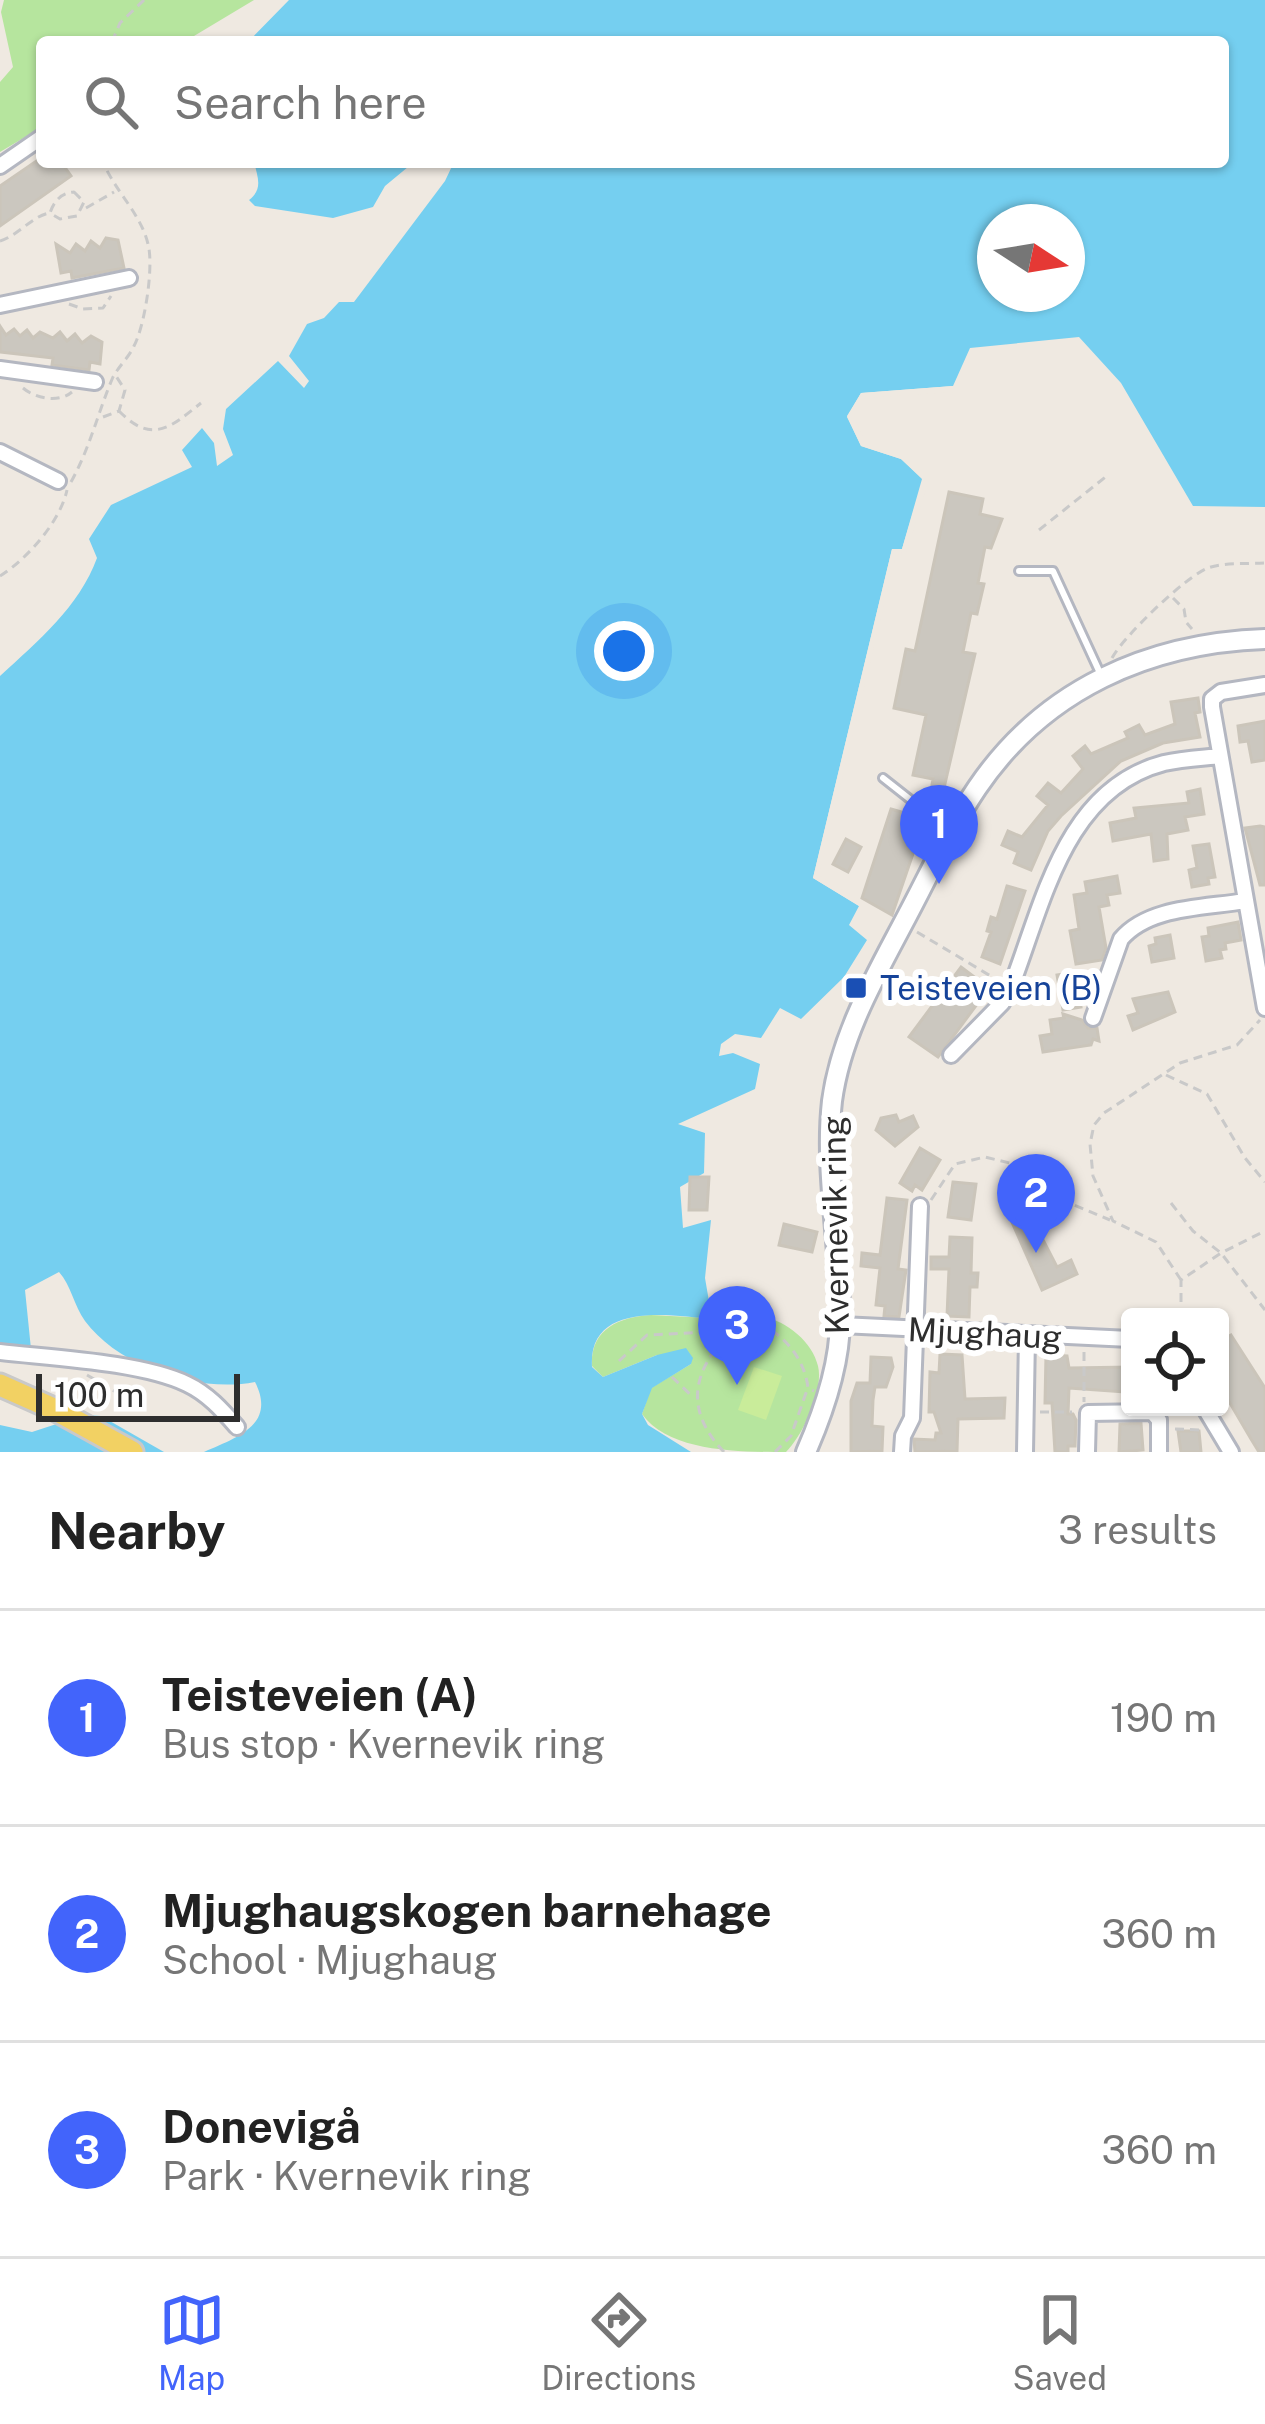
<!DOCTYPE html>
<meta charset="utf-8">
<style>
:root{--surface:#fff;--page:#f6f6f6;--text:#222;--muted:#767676;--line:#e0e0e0;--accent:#4264fb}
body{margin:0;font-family:"Public Sans",sans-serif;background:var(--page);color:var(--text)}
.controls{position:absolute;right:36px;bottom:36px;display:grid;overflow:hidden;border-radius:12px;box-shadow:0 3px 9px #0004}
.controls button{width:108px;height:108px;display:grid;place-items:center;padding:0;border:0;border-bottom:3px solid var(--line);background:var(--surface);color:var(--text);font:60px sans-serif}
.compass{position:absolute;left:977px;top:204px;width:108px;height:108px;border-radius:50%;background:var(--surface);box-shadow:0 3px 9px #0004;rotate:102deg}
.scale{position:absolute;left:36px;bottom:30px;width:204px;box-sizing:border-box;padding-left:12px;border:6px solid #2e2e2e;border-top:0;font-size:33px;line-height:42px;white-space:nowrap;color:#2e2e2e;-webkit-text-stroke:9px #fff;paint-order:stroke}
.you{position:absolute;left:624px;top:651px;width:42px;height:42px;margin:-30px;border:9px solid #fff;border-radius:50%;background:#1a73e8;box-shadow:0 0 0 18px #1a73e833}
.badge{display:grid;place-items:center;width:78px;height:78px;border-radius:50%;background:var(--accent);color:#fff;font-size:39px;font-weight:700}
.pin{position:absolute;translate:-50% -99px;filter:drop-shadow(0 3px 6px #0008)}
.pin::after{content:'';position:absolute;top:63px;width:42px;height:36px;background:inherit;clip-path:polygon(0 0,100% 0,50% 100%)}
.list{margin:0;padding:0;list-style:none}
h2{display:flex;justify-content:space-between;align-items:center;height:156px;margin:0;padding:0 48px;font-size:51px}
h2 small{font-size:39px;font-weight:400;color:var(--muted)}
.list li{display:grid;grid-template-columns:78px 1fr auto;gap:36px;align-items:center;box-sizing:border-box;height:216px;padding:0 48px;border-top:3px solid var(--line)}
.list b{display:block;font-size:45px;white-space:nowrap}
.list p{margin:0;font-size:39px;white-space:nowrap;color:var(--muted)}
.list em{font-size:39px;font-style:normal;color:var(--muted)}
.icon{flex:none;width:66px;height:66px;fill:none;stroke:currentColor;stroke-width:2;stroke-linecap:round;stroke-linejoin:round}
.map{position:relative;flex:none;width:1265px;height:1452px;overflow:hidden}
.search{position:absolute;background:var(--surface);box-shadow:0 3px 9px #0004;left:36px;right:36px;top:36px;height:132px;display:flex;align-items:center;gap:30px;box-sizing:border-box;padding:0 42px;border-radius:12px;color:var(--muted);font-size:45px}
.sheet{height:804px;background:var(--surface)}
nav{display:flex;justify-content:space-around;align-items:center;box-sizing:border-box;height:168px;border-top:3px solid var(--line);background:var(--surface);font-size:33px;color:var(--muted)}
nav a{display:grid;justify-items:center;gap:6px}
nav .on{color:var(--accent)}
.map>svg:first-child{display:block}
.green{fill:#b6e59e}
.pitch{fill:#c9ec9a}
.water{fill:#75cff0;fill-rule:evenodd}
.pier{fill:#efe9e1}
.building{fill:#cbc7bf;stroke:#cbc5ba;stroke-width:3}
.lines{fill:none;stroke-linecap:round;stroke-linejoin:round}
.service-casing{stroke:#b4b7c1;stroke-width:12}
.minor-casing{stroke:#b4b7c1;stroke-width:20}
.secondary-casing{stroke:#b4b7c1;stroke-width:24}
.primary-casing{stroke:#c9c9c9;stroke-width:27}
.path{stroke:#c9c9c9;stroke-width:3;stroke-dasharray:9 6;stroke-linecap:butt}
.service{stroke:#fff;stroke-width:6}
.minor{stroke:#fff;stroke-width:14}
.secondary{stroke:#fff;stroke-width:18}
.primary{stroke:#f2d163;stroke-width:21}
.transit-dot{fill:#1a4fb4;stroke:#fff;stroke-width:4.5}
.labels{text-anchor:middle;stroke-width:12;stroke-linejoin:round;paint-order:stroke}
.transit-label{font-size:33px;fill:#164399;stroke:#fff;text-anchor:start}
.street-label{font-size:33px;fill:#2e2e2e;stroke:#fff}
</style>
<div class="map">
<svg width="1265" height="1452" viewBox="0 0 1265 1452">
<rect width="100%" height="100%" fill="#efe9e1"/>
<path class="green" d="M4,0H254L184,42H42V127L0,152V82L13,67L1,12Z
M651,1315L728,1319C760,1303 810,1331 818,1366C824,1390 803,1435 786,1452C739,1452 669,1452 642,1414L651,1388L691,1364L657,1355L603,1377L592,1366C590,1330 618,1317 651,1315Z"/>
<path class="pitch" d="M754,1367L782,1376L766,1420L738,1410Z"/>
<path class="water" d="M289,0H1265V507L1193,506L1121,383L1079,337L970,348L953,386L861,393L847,416L861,446L901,459L923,479L902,549H892L813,878L859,906L849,925L867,940L844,977L801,1019L780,1008L761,1038L735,1034L721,1044L719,1056L733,1053L760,1064L755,1089L678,1124L705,1133L704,1173L680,1187L683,1228L711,1220L705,1278L712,1319C670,1315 588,1301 592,1367L603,1377L657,1355L686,1348L693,1358L691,1364L652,1388L642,1414L648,1425L691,1452H204C236,1438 277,1425 255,1382C199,1393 120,1368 85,1321C74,1306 71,1285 59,1272L25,1290L31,1349L0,1344V676C38,641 79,607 97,558L89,539L111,505L192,467L182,450L202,428L214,443L217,466L233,455L223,429L226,409L278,361L304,388L309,381L289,356L307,324L324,318L339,302H354L445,181L454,162H1223V42H248ZM995,222H1067V294H995Z
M254,162H414L385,186L373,207L333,218L255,206L249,200C263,189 258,178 254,162Z
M84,1415L101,1416L164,1452H0V1425L32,1432Z"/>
<path class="pier" d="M953,386V392L865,398L854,417L865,441L904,454L929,479L907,551L896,555L819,875L861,901L859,906L813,878L892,549H902L922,479L901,459L861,446L847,417L861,393Z"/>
<path class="building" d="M41,158L42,162H61L71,176L0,226V186Z
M106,238L118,240L124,268L72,278L71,271L61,273L56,244L70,253L76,244L85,251L91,241L100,248Z
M0,326L6,335L14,329L20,336L27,330L33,338L40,332L53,338L60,332L67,341L75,334L82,343L91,336L102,342L100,364L90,362L89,370L52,365L53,358L0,352Z
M949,492L983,499L980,514L1002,519L991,548L985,547L978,583L984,584L977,614L971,613L963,652L975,654L944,788L932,785L933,779L913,775L926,715L894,708L906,649L915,651Z
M1198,698L1200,712L1195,713L1200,737L1163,743L1121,761L1061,816L1048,831L1031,870L1014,863L1018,852L1002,845L1008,831L1022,837L1048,805L1037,796L1048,783L1061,793L1083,769L1073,756L1085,746L1091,754L1128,738L1125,732L1139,725L1145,735L1175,724L1171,702Z
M1265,721V760L1252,762L1248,741L1240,742L1238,726Z
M1200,789L1204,814L1185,817L1188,830L1167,834L1168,859L1154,861L1151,834L1113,841L1110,823L1136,818L1134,808L1189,803L1187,792Z
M891,809L915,816L918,839L892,915L862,898Z
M1260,826L1265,827V885H1260L1245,828Z
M846,839L861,847L848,872L833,864Z
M1209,844L1215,877L1208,878L1209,884L1192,887L1189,870L1197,868L1193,846Z
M1117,876L1120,893L1107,895L1109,905L1099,907L1106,948L1102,960L1076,964L1070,931L1079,929L1074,895L1087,893L1085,882Z
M1007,886L1025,891L1000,964L982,957L991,932L987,931L991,917L997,919Z
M1238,922L1241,940L1225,943L1226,949L1220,950L1222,958L1206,961L1202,937L1209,936L1208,928Z
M1170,935L1174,958L1152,962L1149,946L1156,944L1155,938Z
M961,967L989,988L938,1057L909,1037Z
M1076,972L1081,1007L1063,1010L1057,975Z
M1168,992L1175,1012L1133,1030L1128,1016L1138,1013L1133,999Z
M1063,1014L1082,1020L1088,1028H1097L1099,1041L1093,1039L1091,1045L1043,1052L1040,1036L1052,1034L1050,1020L1064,1018Z
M896,1115L899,1122L913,1116L918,1127L895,1146L876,1130L881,1118Z
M920,1148L940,1160L922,1190L915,1185L912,1191L900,1183Z
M690,1177H709L707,1210H689Z
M953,1182L976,1184L971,1220L948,1217Z
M887,1198L907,1200L898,1269L906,1270L899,1317L884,1316L885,1306L876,1305L880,1268L861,1266L862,1253L880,1255Z
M1024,1203L1057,1267L1071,1260L1077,1274L1042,1290L1007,1211Z
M784,1224L817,1232L812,1252L779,1245Z
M950,1237L972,1238L971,1273H978L977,1287H970L969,1317L947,1316L949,1269H931V1257H949Z
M1231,1335L1265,1388V1452H1259L1251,1439L1220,1386V1341Z
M940,1354L962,1355L965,1399L1005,1398L1004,1418L958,1419L957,1451L915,1452L914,1439L935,1440L936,1433H941L934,1412H929L930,1372L939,1373Z
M1046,1355L1067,1356L1069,1368L1130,1367V1389L1125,1392L1069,1388L1068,1414H1073L1076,1420L1075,1446H1068V1452H1055L1052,1403H1045Z
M871,1357L891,1358L893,1367L886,1387H875L873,1400L872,1426L883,1427L882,1451L851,1452V1401L857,1383H870Z
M1141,1423L1143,1450L1119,1452L1120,1424Z
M1178,1431H1199L1201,1452H1181Z"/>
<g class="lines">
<g class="service-casing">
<path id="service" d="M1019,571H1053L1100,673
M883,778L921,808L936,854"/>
</g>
<g class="minor-casing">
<path id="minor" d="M0,166L42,137
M0,305L129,278
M0,369L95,382
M0,452L58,481
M1265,685L1221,692L1212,699V707L1265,1008
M1093,1018L1121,939C1149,906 1205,908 1245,901
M951,1055L1002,1003L1011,987C1043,905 1064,789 1164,763C1182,759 1202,758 1220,756
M841,1325L1130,1339
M0,1352C52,1358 141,1362 187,1384C208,1394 222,1410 237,1427
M1204,1407L1231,1452
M902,1452L903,1436L912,1418L920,1206
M1025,1452L1027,1336
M1087,1452L1088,1413L1152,1412L1159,1420V1452"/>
</g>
<g class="secondary-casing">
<path id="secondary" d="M806,1452C824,1411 840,1365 840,1320C841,1247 824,1174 832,1101C841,1034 876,975 907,916C930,873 950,828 977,788C1044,689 1149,643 1265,639"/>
</g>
<g class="primary-casing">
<path id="primary" d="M0,1385L56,1410L132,1452"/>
</g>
<path class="path" d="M112,42L120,23L144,0
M74,192L84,202L77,216L60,219L50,213C54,201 61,193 74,192Z
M86,208L114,192
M0,241C19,235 31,217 49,213
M69,304L83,309L103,308L111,296
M23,388C36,399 59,403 72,392
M119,411C152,445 171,427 201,403
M103,417L119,411L125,390L116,376
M71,482C90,448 98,412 113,377C119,366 129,357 134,346C145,325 154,266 148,244C141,214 115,191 103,162
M1039,530L1108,475
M0,576C27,559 60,522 67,490
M1173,598L1184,609L1186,622L1192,629
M1112,658C1123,637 1186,576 1208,568C1224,562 1248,564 1265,563
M917,932L999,981
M1166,1075L1207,1094L1245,1158L1265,1182
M931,1200L955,1164L985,1157L1026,1167L1052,1196L1110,1220
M1171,1203L1193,1231L1221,1253L1265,1310
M1181,1280L1156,1242L1113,1221L1093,1176L1090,1144L1094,1125L1104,1113L1180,1063L1237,1045L1260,1020
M1181,1317V1280L1221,1253L1265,1231
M1084,1352V1402
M619,1361L647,1335L732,1331L763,1325C787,1338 805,1361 808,1388L814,1391
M87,1375L138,1405
M672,1377L693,1397
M1040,1412H1072
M1175,1429L1202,1430
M724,1452C686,1412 690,1373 729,1334
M775,1452L791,1436L807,1390"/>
<use href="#service" class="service"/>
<use href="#minor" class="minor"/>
<use href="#secondary" class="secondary"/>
<use href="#primary" class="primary"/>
</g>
<rect class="transit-dot" x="844" y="976" width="24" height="24" rx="6"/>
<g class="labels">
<g class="transit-label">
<text x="880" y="1000">Teisteveien (B)</text>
</g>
<g class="street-label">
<text transform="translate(835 1225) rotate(-91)" y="12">Kvernevik ring</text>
<text transform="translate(985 1333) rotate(3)" y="12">Mjughaug</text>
</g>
</g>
</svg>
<div class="controls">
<button><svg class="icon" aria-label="locate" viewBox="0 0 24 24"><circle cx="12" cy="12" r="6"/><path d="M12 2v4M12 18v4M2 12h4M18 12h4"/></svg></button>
</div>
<svg class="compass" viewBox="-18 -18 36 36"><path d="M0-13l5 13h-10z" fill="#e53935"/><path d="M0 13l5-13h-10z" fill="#767676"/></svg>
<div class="scale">100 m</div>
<div class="you"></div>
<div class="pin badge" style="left:939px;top:884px">1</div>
<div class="pin badge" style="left:1036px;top:1253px">2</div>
<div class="pin badge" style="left:737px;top:1385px">3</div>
<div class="search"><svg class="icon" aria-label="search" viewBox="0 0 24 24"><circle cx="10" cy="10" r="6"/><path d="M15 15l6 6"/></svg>Search here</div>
</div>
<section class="sheet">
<h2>Nearby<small>3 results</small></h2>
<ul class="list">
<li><span class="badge">1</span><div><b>Teisteveien (A)</b><p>Bus stop · Kvernevik ring</p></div><em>190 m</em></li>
<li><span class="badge">2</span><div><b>Mjughaugskogen barnehage</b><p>School · Mjughaug</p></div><em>360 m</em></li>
<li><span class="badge">3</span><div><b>Donevigå</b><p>Park · Kvernevik ring</p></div><em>360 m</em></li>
</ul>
</section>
<nav>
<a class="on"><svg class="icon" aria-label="map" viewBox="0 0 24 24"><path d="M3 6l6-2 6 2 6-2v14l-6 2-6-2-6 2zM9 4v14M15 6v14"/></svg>Map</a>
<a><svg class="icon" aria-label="directions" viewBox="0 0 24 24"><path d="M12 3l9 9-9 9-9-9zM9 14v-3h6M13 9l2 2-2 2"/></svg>Directions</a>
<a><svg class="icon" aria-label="saved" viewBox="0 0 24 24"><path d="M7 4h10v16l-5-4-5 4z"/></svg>Saved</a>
</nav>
